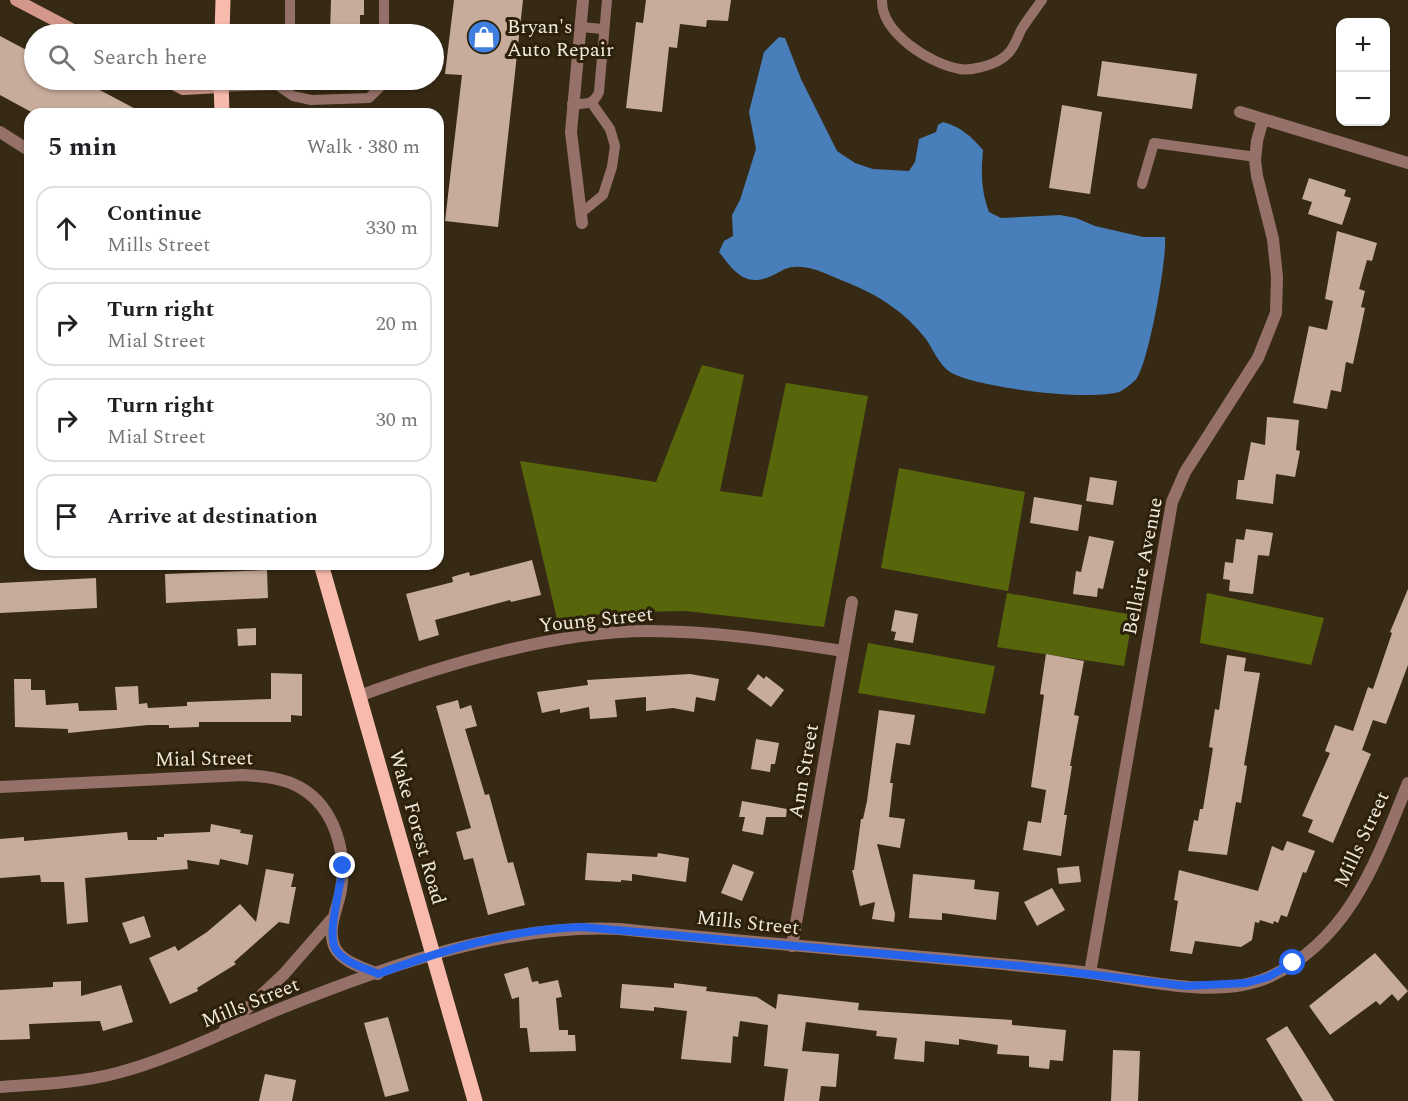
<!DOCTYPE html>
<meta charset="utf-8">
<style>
:root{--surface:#fff;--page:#f2f2f2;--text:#202124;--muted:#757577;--line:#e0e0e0}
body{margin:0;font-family:Spectral,serif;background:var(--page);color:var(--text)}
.controls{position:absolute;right:18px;top:18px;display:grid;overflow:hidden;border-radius:12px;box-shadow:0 2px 4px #0004}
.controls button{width:54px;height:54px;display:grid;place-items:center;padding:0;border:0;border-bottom:2px solid var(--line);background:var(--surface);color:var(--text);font:30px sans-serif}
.stop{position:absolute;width:18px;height:18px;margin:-14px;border:4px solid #2563eb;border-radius:50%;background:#fff}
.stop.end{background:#2563eb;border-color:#fff;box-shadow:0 2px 6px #0008}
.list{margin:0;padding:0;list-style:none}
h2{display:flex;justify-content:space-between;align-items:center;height:78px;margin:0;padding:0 24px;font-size:26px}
h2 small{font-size:20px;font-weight:400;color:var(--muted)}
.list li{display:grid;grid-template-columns:39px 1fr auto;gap:18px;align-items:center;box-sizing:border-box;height:84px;margin:0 12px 12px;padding:0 12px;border:2px solid var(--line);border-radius:18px}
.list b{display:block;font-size:22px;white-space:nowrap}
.list p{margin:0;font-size:20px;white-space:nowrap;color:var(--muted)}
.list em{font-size:20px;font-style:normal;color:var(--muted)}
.icon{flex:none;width:33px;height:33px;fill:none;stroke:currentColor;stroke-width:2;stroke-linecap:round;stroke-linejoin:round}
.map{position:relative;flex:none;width:1408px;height:1101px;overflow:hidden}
.search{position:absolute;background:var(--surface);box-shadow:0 2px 4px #0004;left:24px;top:24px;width:420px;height:66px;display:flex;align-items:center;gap:15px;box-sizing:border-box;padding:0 21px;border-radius:33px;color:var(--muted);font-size:22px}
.panel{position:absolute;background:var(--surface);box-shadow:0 2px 4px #0004;left:24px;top:108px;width:420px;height:462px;border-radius:18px}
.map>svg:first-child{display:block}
.forest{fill:#58660b}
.water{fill:#487eba}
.building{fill:#c7ac9c}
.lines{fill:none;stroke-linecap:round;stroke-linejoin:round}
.lane{stroke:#967169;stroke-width:10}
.street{stroke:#967169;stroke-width:12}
.secondary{stroke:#d3988b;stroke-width:12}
.primary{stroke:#f7baad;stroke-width:15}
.route{stroke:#2563eb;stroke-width:8}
.labels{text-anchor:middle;stroke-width:6;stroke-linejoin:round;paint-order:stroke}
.poi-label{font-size:20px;fill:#f1e9dc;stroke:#2d200b;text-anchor:start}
.street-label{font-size:20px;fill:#f1e9dc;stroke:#2d200b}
</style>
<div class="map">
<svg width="1408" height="1101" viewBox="0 0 1408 1101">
<rect width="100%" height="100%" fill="#372a15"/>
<path class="forest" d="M702,365L744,375L720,491L762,497L786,383L868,396L824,627L686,611L625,612L557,619L520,461L656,482Z
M899,468L1025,492L1008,591L881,568Z
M1007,593L1133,615L1124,666L997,647Z
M1207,593L1324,618L1311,665L1200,643Z
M868,643L995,666L985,714L858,693Z"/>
<path class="water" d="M779,37L785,38L801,79L837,151L855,163L873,169L909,171L915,162L919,139L936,132L938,125L943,122C961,127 971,136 983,150C981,172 981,190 989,212L1001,218L1060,215L1076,218L1095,226L1143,237H1165C1167,260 1149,360 1137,378C1134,382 1124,390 1119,392C1089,401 976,388 950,372C939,365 933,349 926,339C904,311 878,295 846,282C830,276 811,265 794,267C785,267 777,274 769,277C744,287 733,270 719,252L724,241L733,236L732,215L740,200L756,149L749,112L764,52Z"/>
<path class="building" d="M331,0H364V15H360V34H330Z
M454,0H523L498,227L445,221L462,75L445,74Z
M646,0H731L728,21L707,20L706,27L680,24L677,48L669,47L662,112L626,108L636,22L643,23Z
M0,36L34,54V80H81L145,114H35L0,95Z
M1102,61L1197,74L1192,109L1097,96Z
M1062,105L1102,112L1090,194L1049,188Z
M1309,178L1346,190L1344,196L1351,198L1342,225L1308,214L1312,202L1302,199Z
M1337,231L1377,243L1372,261L1367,260L1359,289L1365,291L1361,307L1365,308L1353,364L1346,362L1341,392L1331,390L1327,409L1293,403L1309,326L1327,330L1333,301L1325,299Z
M1267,417L1299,420L1296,450L1300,451L1295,477L1276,474L1273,504L1236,499L1238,480H1244L1251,442L1265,445Z
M1090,477L1117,481L1113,505L1086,501Z
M1034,497L1082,505L1078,531L1030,523Z
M1246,529L1273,533L1269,556L1258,555L1253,594L1229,591L1230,580L1223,579L1225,562L1233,563L1236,539L1244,540Z
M1089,536L1114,541L1103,589L1098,588L1097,597L1073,594L1076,571L1081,572Z
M532,560L541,595L511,602L510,600L435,620L439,635L419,641L406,594L453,582L452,577L469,572L470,576Z
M267,570L268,598L166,603L165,574Z
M96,578L97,608L0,613V583Z
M1408,589V665L1386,724L1373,720L1362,750L1371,754L1333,843L1308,832L1313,820L1302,816L1330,753L1325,751L1335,725L1353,731L1368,687L1373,689L1392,633L1390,632Z
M895,610L918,614L913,643L894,640L896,632L891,631Z
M256,628V645L238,646L237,629Z
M1046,654L1084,661L1074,715L1079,716L1070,766H1072L1064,815H1067L1061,856L1023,850L1028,821L1041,823L1046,790L1031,787L1044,695L1040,694Z
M1227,655L1246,658L1244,671L1260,673L1244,765L1247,766L1241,803L1236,802L1227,855L1188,851L1194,820L1198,821L1200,809H1203L1213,748L1209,747L1215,709L1219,710Z
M271,673L302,674V716L291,715V722H199V727L169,728V725H148L68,733V729L15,727L14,679H31V690H45L46,705L78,703L79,711L117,710L115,687L138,686L139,704L147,703L148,708L187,706V702L271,699Z
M690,674L719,679L715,701L696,697L694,712L673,708L646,711V697L615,700L617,717L590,719L589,707L560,713V709L542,713L537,692L588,685L587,680Z
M758,674L764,679L766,676L784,690L771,707L747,689Z
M458,700L460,709L471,705L477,726L465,729L485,795L489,794L508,863L513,862L525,905L488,915L473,858L464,860L456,832L471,828L436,706Z
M879,710L915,715L910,745L896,743L890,783H893L889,817L905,819L900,848L877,844L895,914L894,922L872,919L875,902L860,906L852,870H854L861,819H863L867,801Z
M756,739L779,743L775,764H771L770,772L751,769Z
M742,801L787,809L786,817H766L763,835L742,831L745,817H739Z
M211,824L241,830L240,833L253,835L248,865L220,859L219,865L187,860L188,869L85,878L88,922L67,924L64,882H41L40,875L0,878V839L24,837V841L127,832L128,840H157V837H164V834L210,832Z
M1287,841L1315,851L1306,873L1303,872L1287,917L1281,915L1278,923L1274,921L1273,924L1260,920L1259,923L1255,922L1252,940L1241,947L1195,941L1192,954L1170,951L1178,901L1174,900L1179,870L1258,891L1272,846L1283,851Z
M587,853L657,857L658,853L689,858L686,882L632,874V881L621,880V882L585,880Z
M733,864L754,872L742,901L721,893Z
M1079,866L1081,882L1059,884L1057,868Z
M266,869L294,874L291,887H296L289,924L279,922L234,962L236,964L197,988L198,991L170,1004L149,958L175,946L178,951L207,932L240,904L256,922Z
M913,874L975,880L974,889L999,892L996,920L942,913V920L909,918Z
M1052,888L1065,910L1037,926L1024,902Z
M144,916L151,937L130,944L122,923Z
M1375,953L1408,991L1398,1001L1392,994L1380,1005L1376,1001L1330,1035L1309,1006Z
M528,967L532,982L538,981L539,984L558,980L562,997L556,998L559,1030H568V1035H575L576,1051L530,1052L527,1028H520L519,997L512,999L504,974Z
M81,981V996L121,985L133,1022L103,1031L100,1021L29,1024L30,1039L0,1040V990L53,987V982Z
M674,983L707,987L706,991L757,997L776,1009L778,994L859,1003L858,1010L1012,1020V1025L1066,1030L1063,1061L1050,1060L1049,1069L1029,1067V1056L997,1054L998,1045L959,1039V1045L925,1041L924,1062L894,1059L897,1038L876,1036L877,1031L806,1022L802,1051L839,1054L836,1087L821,1086L819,1101H784L788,1069L764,1066L768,1025L740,1021L738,1037L733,1036L731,1063L681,1059L687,1011L654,1007V1011L620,1008L622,984L674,988Z
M388,1017L409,1091L385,1097L364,1023Z
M1287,1026L1308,1059L1334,1101H1303L1266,1039Z
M1113,1050L1140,1051L1138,1101H1111Z
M265,1074L296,1080L292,1101H259Z"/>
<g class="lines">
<path class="lane" d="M290,0V34
M384,0V34
M882,0C881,33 930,64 960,69C969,71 988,66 996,62C1012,54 1014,45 1021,30C1027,20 1035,10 1042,0
M580,27L603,29
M220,87L277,85L293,96L311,100L369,98L381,86L382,80
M572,104C585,104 594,105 599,92L607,0
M1142,184L1154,143L1256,157
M581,213L603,195L612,167L615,146L610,129L591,102"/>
<path class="street" d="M1240,112L1408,163
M0,132L30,151
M582,223L571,132L583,0
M359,696C445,664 557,631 648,631C713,631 779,641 843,651
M0,787L243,775C263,776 284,778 301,788C335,808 347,853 341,890C338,908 326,929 335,948C342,962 364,968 378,974
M792,946L852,602
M1090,973L1172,502L1185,472L1258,358L1276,313L1277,277L1273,239L1257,176L1255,160L1257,141L1263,119
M225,1029L284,974L332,919
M0,1087C39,1084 79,1083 117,1073C174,1058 227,1030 282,1008C389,965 503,924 620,929C754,943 888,953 1022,966C1044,968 1067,970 1090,973C1143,980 1218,1000 1269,977C1350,940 1377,859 1408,783"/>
<path class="secondary" d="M16,0L81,34
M165,80L183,89L220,87"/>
<path class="primary" d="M222,34L223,0
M221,80L222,114
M321,564L475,1101"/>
</g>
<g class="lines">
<path class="route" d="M343,866C341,886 326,935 336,950C345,963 365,968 378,974C443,950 511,929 582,927L1021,966L1186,986L1246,983L1268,977L1293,963"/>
</g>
<defs>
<g id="shop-disc" transform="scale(1.725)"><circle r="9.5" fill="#3f7fe0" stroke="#2d200b"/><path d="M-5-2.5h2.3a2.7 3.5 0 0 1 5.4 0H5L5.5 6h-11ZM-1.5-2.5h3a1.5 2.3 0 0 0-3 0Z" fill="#fff"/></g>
</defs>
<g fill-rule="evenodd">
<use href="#shop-disc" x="484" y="37"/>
</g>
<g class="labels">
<g class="poi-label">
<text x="507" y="33">Bryan's<tspan x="507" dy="23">Auto Repair</tspan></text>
</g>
<g class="street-label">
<text transform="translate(1142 566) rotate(-79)" y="7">Bellaire Avenue</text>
<text transform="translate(596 619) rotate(-6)" y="7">Young Street</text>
<text transform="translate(204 758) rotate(-1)" y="7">Mial Street</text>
<text transform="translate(803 771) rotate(-80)" y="7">Ann Street</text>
<text transform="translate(418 827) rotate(74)" y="7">Wake Forest Road</text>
<text transform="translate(1361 839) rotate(-65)" y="7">Mills Street</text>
<text transform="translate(748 922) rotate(6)" y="7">Mills Street</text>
<text transform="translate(250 1002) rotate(-22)" y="7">Mills Street</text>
</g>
</g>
</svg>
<div class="controls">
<button>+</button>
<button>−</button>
</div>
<div class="stop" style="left:1293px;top:963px"></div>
<div class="stop end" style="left:343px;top:866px"></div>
<div class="search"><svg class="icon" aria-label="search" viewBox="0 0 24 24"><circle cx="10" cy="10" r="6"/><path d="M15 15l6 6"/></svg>Search here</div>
<section class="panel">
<h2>5 min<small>Walk · 380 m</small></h2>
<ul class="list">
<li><svg class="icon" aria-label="ahead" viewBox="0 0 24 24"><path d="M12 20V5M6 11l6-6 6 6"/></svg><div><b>Continue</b><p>Mills Street</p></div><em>330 m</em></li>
<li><svg class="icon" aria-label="right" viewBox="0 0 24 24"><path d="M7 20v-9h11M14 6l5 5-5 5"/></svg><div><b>Turn right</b><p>Mial Street</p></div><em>20 m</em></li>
<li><svg class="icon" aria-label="right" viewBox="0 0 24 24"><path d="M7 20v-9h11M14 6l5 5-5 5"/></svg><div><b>Turn right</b><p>Mial Street</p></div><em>30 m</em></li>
<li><svg class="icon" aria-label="arrive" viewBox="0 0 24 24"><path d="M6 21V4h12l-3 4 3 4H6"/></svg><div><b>Arrive at destination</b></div></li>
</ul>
</section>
</div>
